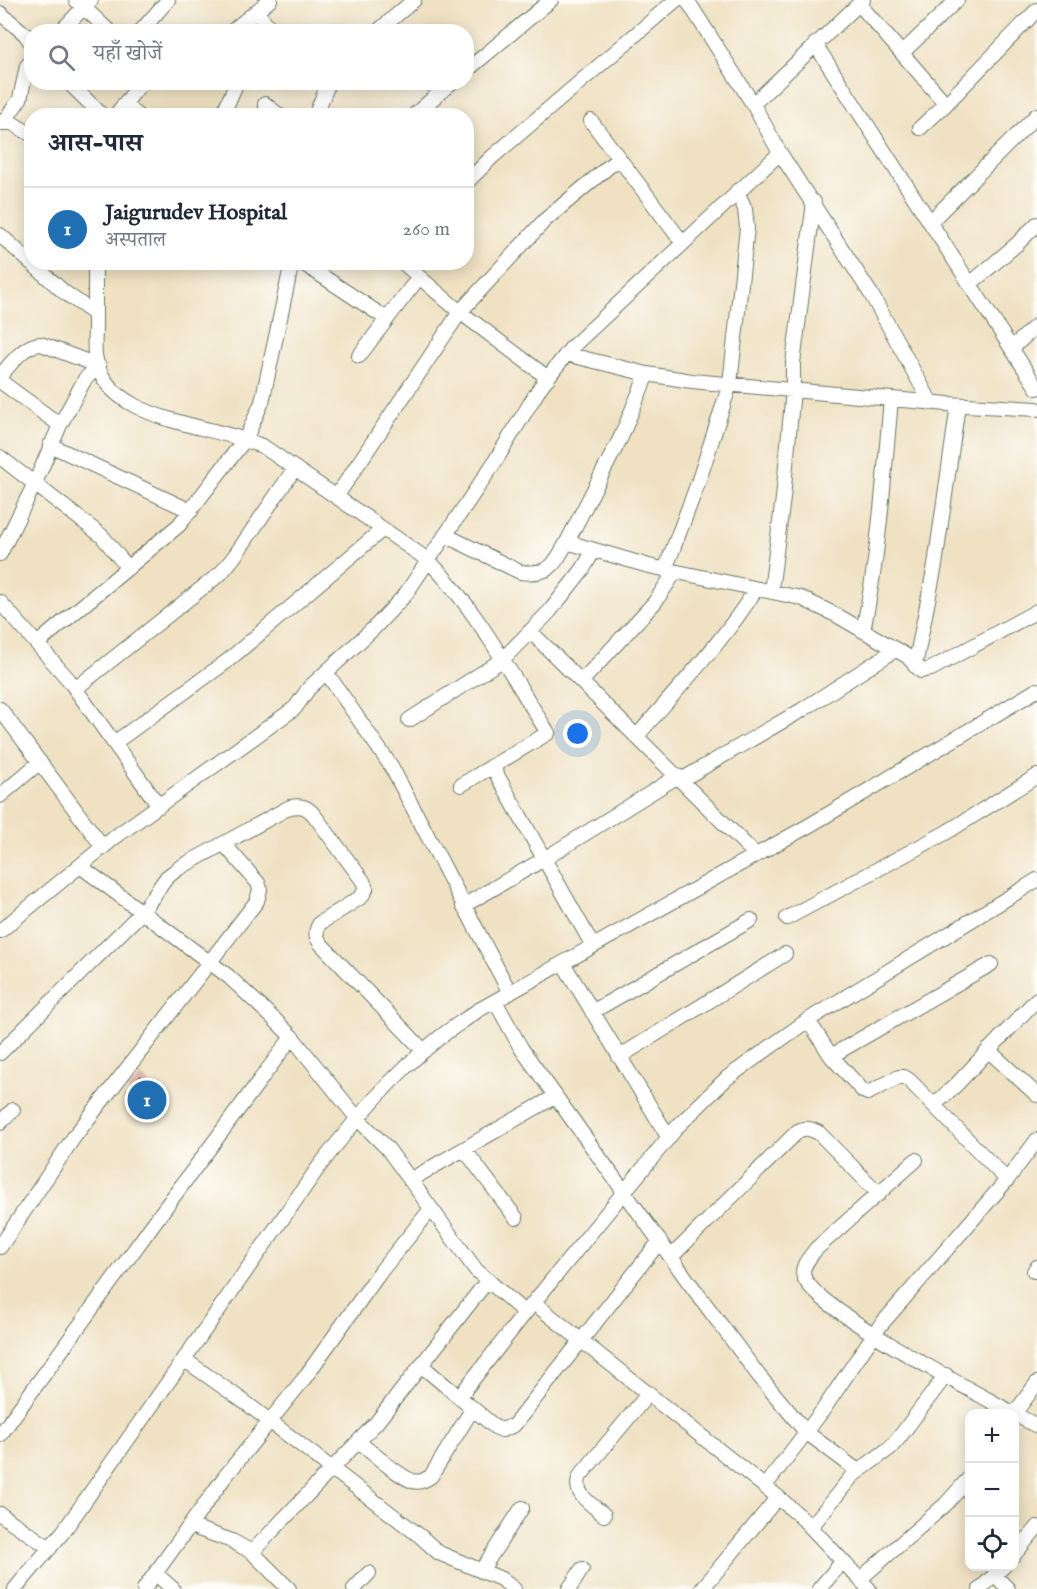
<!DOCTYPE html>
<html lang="hi">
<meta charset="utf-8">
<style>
:root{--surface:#fff;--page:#f2f2f3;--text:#1f2937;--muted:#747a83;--line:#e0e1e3;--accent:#1f6fb2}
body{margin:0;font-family:"IM FELL English","Noto Serif Devanagari",serif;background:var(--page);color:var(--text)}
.controls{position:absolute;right:18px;bottom:18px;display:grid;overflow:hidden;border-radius:12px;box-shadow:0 3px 15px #0003}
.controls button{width:54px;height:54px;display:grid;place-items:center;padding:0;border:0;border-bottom:2px solid var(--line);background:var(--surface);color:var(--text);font:30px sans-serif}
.you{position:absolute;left:578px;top:734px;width:21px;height:21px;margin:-15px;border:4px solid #fff;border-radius:50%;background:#1a73e8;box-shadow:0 0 0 9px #1a73e833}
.badge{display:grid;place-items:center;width:39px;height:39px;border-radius:50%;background:var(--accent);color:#fff;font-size:20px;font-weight:700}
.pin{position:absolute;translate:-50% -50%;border:3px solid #fff;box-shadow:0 2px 6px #0006}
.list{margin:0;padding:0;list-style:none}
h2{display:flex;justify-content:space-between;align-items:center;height:78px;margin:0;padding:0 24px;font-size:26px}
h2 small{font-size:20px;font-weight:400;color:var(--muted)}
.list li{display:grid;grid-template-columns:39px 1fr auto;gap:18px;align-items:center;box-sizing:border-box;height:84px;padding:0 24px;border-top:2px solid var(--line)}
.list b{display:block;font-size:22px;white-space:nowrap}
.list p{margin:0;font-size:20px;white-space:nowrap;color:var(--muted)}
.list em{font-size:20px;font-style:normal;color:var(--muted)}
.icon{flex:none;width:33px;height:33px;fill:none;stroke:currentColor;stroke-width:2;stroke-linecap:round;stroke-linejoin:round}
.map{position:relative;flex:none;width:1037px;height:1589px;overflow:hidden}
.search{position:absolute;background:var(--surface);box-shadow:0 3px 15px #0003;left:24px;top:24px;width:450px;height:66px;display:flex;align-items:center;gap:15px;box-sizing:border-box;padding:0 21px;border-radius:24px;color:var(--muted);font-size:22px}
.panel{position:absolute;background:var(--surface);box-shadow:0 3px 15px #0003;left:24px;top:108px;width:450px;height:162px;border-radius:24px}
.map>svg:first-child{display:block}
.building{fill:url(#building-back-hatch)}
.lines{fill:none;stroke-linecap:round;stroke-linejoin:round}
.street-casing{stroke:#687666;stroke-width:16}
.street{stroke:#fff;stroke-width:14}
</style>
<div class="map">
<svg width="1037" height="1589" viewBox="0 0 1037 1589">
<defs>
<pattern id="building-back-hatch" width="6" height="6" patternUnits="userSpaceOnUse" patternTransform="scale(1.5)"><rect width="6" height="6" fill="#e6afa8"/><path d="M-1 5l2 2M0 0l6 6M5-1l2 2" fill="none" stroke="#ba908a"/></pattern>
</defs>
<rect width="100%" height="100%" fill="#fdfcf7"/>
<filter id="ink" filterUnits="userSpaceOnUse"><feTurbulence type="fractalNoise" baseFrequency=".0167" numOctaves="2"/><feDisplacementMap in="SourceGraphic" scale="12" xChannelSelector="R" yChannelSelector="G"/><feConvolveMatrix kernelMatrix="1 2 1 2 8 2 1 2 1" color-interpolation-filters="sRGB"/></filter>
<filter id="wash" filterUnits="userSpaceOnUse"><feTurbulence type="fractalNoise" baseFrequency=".008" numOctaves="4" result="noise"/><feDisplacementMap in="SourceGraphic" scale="24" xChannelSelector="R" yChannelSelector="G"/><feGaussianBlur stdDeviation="1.35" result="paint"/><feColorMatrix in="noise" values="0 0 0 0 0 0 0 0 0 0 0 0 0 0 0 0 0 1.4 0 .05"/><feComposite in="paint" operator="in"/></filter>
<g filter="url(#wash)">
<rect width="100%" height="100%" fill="#efe1c2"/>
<g id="blocks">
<path class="building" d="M141,1076L165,1100L151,1114L127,1090Z"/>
</g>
</g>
<g filter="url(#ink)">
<use href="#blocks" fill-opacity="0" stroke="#687666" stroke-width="1.5"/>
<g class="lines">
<g class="street-casing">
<path id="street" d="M76,0L110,32
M687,0L753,104L780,153L871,294L931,403
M859,4L946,104
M256,12L274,32
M0,13L25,34L32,44
M60,32L91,0
M140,32L168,0
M231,32L270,0
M377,32L414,0
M815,44L1037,388
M902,53L957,0
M466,71L551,0
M68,82L103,116
M124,104L138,116
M265,104L280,116
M753,104L863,0
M115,116L142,82
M222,116L237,82
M315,116L329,82
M413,116L452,82
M591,121L682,242
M0,123H12L32,135
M3,123L20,99L27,66L32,60
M920,128L946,104L1037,10
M466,183L491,158L676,0
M930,222L1037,115
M0,235L64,292L95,314
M95,262C95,284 95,306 95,327C95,336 94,346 95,355C105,424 214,423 264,447L428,560C476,608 512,676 548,733L461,785
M301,262L387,319
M402,262L460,312L548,378
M970,284L1017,244L1037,224
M1012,348L1037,325
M566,354L647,374L692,381L948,404L1037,409
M359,356L419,277
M647,374L621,437L567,542L649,566L801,598L838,616L907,656L921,671L931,669L1037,611
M0,376C11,364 24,344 41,344L99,366L85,379L60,425
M0,381L60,425L35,483L0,554
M50,445L191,511
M0,457L102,536L128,568
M336,497L460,312L545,220L619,158
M445,535L520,572C550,575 553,567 567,542
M665,570L698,483L730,384L747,228L745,209L737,191
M771,591L783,498L793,390V363L814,202
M0,602L69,680L159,806
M530,631L756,855
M863,631C879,555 884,477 891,399
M38,643L179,525L246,438L262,402L292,262
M915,666L935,565L958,405
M326,672L391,766L510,993
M582,681L655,602L675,572
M75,689L221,573L234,557L295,468
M0,709L103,847
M409,720L502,660L550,611L583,569L594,550
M637,736C678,688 723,642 756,589
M114,743L226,662L383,529
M492,766L593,946
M681,780L802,710L895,650
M0,796L40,762
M80,866L228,976L274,1019L292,1037L357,1118L387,1148L476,1270L525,1313
M463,906L544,859L678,776
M787,918L947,832L1037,776
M0,931L119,834L295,708L309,688L374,628L405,595L494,463L541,386L572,347L780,153
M563,963L669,1138
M495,1001L521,1048L688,1281L759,1376L806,1432L858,1471
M592,1012L751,920
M808,1020L831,1056L863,1091L868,1093L899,1077H904L909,1080L1007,1180
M988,1050L1037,1095
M0,1053L142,912L167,877L179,868L290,807C300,805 307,806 314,815L363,881L366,889L361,897L320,923C315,931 315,936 321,944L424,1051
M831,1056L991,964
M619,1057L785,954
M934,1105L956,1085L1037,999
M0,1123L13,1110
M464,1149L516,1218
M916,1160L816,1249C810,1257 800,1267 804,1277C817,1311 976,1392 1014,1414
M410,1180L556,1096
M0,1247L74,1137L257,901L260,889L258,883L224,844
M671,1257L798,1131C806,1127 811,1129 819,1133L879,1194
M1034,1271L1037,1267
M534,1303L778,1497L803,1519L869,1589
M185,1360L246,1403L420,1536L439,1553L501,1579L514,1589
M422,1366L459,1397L525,1313L678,1126L727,1078L808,1020L1037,880
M459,1397L495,1427L502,1430L514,1425L660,1241
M1014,1414L1037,1383
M1014,1414L1037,1426
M0,1435L159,1216L292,1037
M358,1442C371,1451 399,1477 413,1481C420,1483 425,1480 431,1476L473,1408
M765,1486L823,1410L879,1327L1007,1180L1037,1140
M0,1514L50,1548
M604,1515C592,1504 572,1495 580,1476L649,1393
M190,1526L232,1541L252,1552L289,1589
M811,1527L852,1476L890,1448L898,1439L946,1375
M252,1552L376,1423L488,1280
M1014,1555L1037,1527
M481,1571L522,1508
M156,1574L173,1589
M994,1575L1008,1589
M860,1579L946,1504L970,1477
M15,1589L63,1532L318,1168C354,1121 392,1075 439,1038C451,1028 465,1020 477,1011L810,825L1037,690
M144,1589L224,1478L303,1380L381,1271L431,1209
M354,1589L369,1573
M569,1589L582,1569
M702,1589L778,1497
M819,1589L843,1561
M980,1589L1004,1566"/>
</g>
<use href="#street" class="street"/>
</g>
</g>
</svg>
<div class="controls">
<button>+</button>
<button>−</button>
<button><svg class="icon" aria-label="locate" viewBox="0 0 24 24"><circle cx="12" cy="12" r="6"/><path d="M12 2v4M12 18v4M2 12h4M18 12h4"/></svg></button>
</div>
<div class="you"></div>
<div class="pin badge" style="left:147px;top:1100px">1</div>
<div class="search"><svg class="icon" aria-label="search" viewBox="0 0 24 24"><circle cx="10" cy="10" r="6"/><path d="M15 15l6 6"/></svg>यहाँ खोजें</div>
<section class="panel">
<h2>आस-पास<small></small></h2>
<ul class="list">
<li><span class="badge">1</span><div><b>Jaigurudev Hospital</b><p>अस्पताल</p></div><em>260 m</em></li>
</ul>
</section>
</div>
